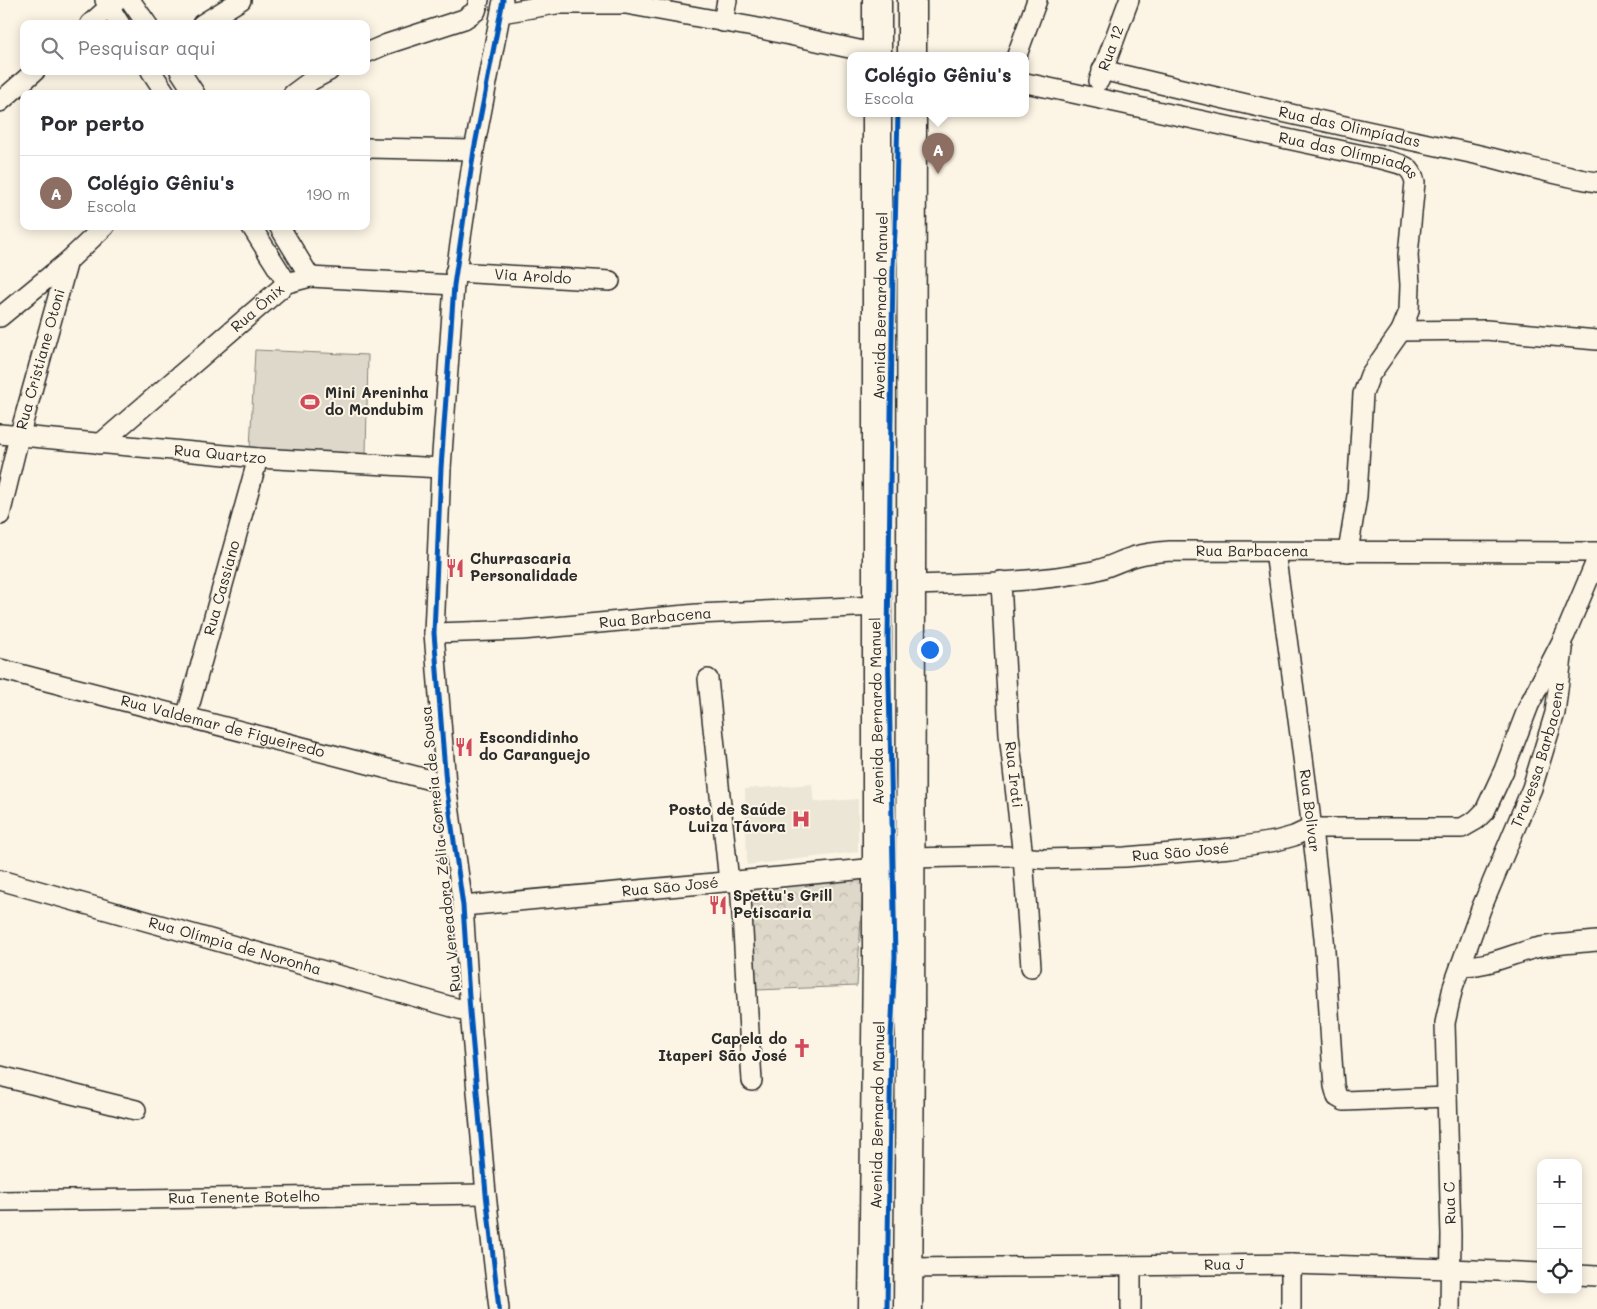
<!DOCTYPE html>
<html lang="pt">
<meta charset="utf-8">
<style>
:root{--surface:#fff;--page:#f7f7f7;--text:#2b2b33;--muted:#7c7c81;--line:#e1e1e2;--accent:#7c3aed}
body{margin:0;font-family:Mali,sans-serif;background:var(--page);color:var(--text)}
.controls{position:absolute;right:15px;bottom:15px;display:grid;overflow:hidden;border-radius:10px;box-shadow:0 2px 12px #0003}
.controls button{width:45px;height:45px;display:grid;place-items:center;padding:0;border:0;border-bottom:1px solid var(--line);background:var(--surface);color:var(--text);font:25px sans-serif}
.you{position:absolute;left:929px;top:649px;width:18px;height:18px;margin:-12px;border:4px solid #fff;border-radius:50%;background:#1a73e8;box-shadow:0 0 0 8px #1a73e833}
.badge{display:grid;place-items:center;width:32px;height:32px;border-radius:50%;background:var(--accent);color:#fff;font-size:16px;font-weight:700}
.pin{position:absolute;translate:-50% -41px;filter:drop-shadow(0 1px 2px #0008)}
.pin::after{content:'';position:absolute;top:26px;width:18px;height:15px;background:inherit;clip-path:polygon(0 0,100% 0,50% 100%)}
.popup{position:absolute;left:847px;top:52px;width:182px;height:65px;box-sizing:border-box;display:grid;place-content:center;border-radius:10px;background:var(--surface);filter:drop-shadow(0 1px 4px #0005);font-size:16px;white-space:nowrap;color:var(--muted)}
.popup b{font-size:19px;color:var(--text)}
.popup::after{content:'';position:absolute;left:50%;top:100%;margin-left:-10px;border:10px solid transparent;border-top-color:var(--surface)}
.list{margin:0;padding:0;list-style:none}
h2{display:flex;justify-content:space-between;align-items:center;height:65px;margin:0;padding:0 20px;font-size:21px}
h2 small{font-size:16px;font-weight:400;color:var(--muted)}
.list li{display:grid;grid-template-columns:32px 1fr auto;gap:15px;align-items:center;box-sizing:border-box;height:75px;padding:0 20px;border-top:1px solid var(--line)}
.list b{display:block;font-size:19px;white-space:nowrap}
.list p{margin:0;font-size:16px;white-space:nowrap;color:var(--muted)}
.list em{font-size:16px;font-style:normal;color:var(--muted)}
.icon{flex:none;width:28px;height:28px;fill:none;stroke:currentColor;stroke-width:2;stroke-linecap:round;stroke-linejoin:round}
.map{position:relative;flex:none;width:1597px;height:1309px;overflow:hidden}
.search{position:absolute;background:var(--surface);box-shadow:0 2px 12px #0003;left:20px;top:20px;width:350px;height:55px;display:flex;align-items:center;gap:12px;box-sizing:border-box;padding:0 18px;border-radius:10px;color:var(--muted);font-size:19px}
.panel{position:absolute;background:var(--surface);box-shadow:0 2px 12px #0003;left:20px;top:90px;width:350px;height:140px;border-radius:10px}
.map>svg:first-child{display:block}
.built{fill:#ece6d7}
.green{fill:#ded8ca;stroke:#84827a}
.park{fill:url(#park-crowns);stroke:#84827a}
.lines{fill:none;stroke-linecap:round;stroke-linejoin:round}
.minor-casing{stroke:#2b2b2b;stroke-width:22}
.primary-casing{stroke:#2b2b2b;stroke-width:31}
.minor{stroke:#fcf5e5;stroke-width:19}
.primary{stroke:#fcf5e5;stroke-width:28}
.cycleway-casing{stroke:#fcf5e5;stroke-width:8}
.cycleway{stroke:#0057b8;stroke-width:5}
.labels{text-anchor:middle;stroke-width:4;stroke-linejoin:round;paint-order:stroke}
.street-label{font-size:15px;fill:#2b2b2b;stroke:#fcf5e5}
.poi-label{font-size:15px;font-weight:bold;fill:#2b2b2b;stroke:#fcf5e5;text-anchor:start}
</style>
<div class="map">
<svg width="1597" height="1309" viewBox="0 0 1597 1309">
<defs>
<pattern id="park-crowns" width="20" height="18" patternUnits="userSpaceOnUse" patternTransform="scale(1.25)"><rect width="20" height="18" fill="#ded8ca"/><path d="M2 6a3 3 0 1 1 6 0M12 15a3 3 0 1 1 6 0" fill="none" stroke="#bfbaae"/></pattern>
</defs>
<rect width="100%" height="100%" fill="#fcf5e5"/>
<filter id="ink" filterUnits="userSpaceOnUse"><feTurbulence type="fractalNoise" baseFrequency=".02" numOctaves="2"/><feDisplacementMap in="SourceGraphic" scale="10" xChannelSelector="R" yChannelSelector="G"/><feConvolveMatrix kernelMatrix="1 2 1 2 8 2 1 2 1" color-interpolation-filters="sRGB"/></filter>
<g filter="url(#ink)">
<path class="built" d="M812,784L814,802L858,799V852L747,865L745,789Z"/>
<path class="green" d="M255,350L368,355L366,455L250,448Z"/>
<path class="park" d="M860,879L863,884L857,986L757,990L750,897L752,893L757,889Z"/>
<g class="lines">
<g class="minor-casing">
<g id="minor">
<path d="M105,0L120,24"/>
<path d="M130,0L147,24"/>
<path d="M501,13L556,4H626L753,27L877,54"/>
<path d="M723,22L727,0"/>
<path d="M90,24L117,0"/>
<path d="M202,24L241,0"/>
<path d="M366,53L387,44L464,19L476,11L479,0"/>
<path d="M1017,55L1037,0"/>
<path id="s1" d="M1102,70C1226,100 1350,128 1475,154C1516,163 1556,176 1597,182"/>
<path d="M151,71L166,94"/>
<path d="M180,71L195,94"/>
<path id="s2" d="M1099,81L1129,0"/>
<path id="s3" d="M1026,83L1381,159C1398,164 1411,163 1415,182L1408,255L1410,285L1409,311L1401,331L1370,375L1363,394L1357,496L1348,552"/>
<path d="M293,94L312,80L329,71"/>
<path d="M0,102L35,71"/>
<path d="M366,148L474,150"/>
<path d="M251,226L287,283"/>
<path d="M279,226L310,277"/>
<path id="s4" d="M455,272L610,281"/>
<path d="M0,317L68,261L105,226"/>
<path d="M1401,331L1486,330L1597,340"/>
<path id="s5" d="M0,434L258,458L441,468"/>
<path id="s6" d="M100,444L287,283L310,277L454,285"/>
<path id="s7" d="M0,515L19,437L68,261"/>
<path id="s8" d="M1275,552C1293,681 1311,809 1324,938C1328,987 1330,1037 1334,1086L1337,1097L1344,1101L1447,1097"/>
<path id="s9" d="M1001,581L1009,734L1023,857L1031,967"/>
<path id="s10" d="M911,585C971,583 1034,583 1093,571C1108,568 1121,560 1136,556C1147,553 1158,552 1170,551L1597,552"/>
<path id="s11" d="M434,633L522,630L697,614L877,606"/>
<path id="s12" d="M0,669L446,784"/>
<path d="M708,679L729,882"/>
<path id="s13" d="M186,718L258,458"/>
<path id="s14" d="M910,858L1006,856L1044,859L1125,857L1231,848L1276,841L1294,836L1311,828H1462L1476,820L1485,811L1504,770L1529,705L1565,635L1597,559"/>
<path id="s15" d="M0,880L470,1012"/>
<path d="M740,881L752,1081"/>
<path id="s16" d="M463,906L877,868"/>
<path d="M1461,965C1483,969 1514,953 1536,948C1556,944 1576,943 1597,941"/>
<path d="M0,1076L136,1110"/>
<path id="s17" d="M0,1201L486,1194"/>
<path d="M1131,1267V1309"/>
<path id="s18" d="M908,1268L1291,1264L1451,1269L1541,1273"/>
<path d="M1578,1275L1597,1276"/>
<path d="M499,1309L486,1194L470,1012L463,906L446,784L434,633L441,468L454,285L474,150L503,0"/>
<path d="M1291,1309V1264"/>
<path id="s19" d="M1450,1309L1451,1235L1445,1023L1453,987L1481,909L1532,788L1555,713L1563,649"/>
</g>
</g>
<g class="primary-casing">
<path id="primary" d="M877,55V0
M912,55V0
M873,1309L877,955V113
M908,1309L910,1038L912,113"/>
</g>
<use href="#minor" class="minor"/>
<use href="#primary" class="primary"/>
<g class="cycleway-casing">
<path id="cycleway" d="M499,1309L486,1194L470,1012L463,906L446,784L434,633L441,468L454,285L474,150L503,0
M887,1309L891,1038L895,956L888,638L893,267L895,231L898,113"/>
</g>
<use href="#cycleway" class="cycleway"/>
</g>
</g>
<defs>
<g id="stadium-bare" transform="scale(1.5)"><path d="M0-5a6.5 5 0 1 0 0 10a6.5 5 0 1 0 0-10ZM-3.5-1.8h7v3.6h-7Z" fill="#d1495b" stroke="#fcf5e5" stroke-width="2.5" paint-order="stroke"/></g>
<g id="restaurant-bare" transform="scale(1.5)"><path d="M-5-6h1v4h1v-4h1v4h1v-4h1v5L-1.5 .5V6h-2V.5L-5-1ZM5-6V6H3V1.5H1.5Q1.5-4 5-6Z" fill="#d1495b" stroke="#fcf5e5" stroke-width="2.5" paint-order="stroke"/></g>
<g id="hospital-bare" transform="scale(1.5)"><path d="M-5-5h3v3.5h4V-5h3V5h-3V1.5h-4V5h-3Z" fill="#d1495b" stroke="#fcf5e5" stroke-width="2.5" paint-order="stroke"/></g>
<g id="church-bare" transform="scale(1.5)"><path d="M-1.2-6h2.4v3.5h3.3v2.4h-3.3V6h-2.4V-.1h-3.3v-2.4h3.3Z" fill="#d1495b" stroke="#fcf5e5" stroke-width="2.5" paint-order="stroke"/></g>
</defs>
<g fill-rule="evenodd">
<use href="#stadium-bare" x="310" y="402"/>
<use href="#restaurant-bare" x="455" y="568"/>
<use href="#restaurant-bare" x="464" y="747"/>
<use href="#hospital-bare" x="801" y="819"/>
<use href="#restaurant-bare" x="718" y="905"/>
<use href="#church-bare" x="802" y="1048"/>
</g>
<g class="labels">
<g class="street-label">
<text dy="5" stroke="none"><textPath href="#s2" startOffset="35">Rua 12</textPath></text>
<text dy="5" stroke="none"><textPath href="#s1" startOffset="254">Rua das Olimpíadas</textPath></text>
<text dy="5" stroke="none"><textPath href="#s3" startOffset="331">Rua das Olímpiadas</textPath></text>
<text dy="5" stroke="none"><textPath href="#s4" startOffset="78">Via Aroldo</textPath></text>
<text transform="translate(881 306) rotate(-89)" y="5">Avenida Bernardo Manuel</text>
<text dy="5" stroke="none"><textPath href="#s6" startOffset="208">Rua Ônix</textPath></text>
<text dy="5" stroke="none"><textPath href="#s7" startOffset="161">Rua Cristiane Otoni</textPath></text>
<text dy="5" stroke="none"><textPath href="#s5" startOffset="221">Rua Quartzo</textPath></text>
<text dy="5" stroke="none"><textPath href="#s10" startOffset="345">Rua Barbacena</textPath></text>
<text dy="5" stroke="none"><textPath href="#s13" startOffset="135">Rua Cassiano</textPath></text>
<text dy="5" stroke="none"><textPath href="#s11" startOffset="222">Rua Barbacena</textPath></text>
<text transform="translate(877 711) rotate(-91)" y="5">Avenida Bernardo Manuel</text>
<text dy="5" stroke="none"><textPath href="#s12" startOffset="230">Rua Valdemar de Figueiredo</textPath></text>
<text dy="5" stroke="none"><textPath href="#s19" startOffset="571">Travessa Barbacena</textPath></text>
<text dy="5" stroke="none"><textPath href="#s9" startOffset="194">Rua Irati</textPath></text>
<text dy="5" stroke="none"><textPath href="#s8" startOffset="261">Rua Bolivar</textPath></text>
<text transform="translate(441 849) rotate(-96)" y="5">Rua Vereadora Zélia Correia de Sousa</text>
<text dy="5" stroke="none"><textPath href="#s14" startOffset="271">Rua São José</textPath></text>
<text dy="5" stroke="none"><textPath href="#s16" startOffset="208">Rua São José</textPath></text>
<text dy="5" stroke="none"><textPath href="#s15" startOffset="244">Rua Olímpia de Noronha</textPath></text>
<text transform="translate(878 1115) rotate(-89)" y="5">Avenida Bernardo Manuel</text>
<text dy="5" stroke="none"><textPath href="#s17" startOffset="244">Rua Tenente Botelho</textPath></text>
<text transform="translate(1450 1203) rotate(-92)" y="5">Rua C</text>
<text dy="5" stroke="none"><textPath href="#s18" startOffset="316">Rua J</textPath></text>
</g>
<g class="poi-label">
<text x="325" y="398">Mini Areninha<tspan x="325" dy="17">do Mondubim</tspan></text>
<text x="470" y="564">Churrascaria<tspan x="470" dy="17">Personalidade</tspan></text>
<text x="479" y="743">Escondidinho<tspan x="479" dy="17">do Caranguejo</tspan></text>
<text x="786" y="815" text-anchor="end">Posto de Saúde<tspan x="786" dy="17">Luiza Távora</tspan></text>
<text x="733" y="901">Spettu's Grill<tspan x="733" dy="17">Petiscaria</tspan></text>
<text x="787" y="1044" text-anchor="end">Capela do<tspan x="787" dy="17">Itaperi São José</tspan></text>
</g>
</g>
</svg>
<div class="controls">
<button>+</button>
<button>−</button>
<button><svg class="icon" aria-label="locate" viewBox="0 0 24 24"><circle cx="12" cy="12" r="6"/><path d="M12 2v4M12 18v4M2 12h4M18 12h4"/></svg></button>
</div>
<div class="you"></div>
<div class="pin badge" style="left:938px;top:174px;background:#8d6e63">A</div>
<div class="popup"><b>Colégio Gêniu's</b>Escola</div>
<div class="search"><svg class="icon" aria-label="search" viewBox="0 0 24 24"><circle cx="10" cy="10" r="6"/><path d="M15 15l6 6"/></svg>Pesquisar aqui</div>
<section class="panel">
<h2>Por perto<small></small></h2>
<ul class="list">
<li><span class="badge" style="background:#8d6e63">A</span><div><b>Colégio Gêniu's</b><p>Escola</p></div><em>190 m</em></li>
</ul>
</section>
</div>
